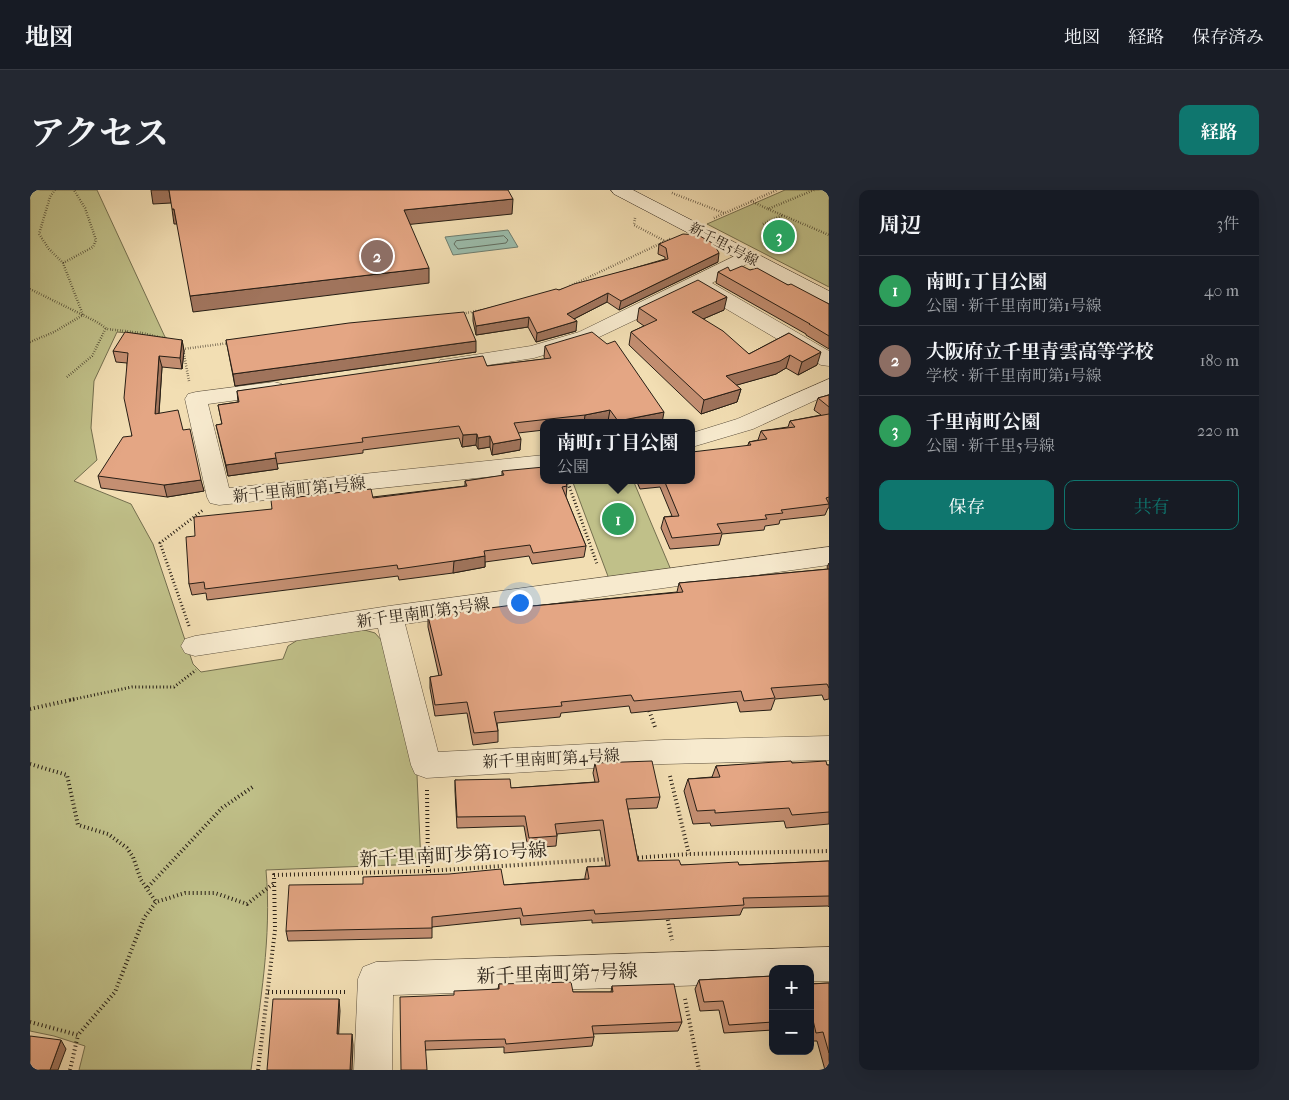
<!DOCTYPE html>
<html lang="ja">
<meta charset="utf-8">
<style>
:root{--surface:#171b24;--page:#242831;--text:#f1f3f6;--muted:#9ea1a6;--line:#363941;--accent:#0f766e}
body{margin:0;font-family:"IM FELL French Canon","Noto Serif JP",serif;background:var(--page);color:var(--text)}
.controls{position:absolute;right:15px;bottom:15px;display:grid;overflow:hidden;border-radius:10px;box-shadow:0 5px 20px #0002}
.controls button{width:45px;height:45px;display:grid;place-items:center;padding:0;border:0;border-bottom:1px solid var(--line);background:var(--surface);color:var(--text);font:25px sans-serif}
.you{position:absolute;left:489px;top:412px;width:18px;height:18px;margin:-12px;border:4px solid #fff;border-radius:50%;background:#1a73e8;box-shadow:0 0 0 8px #1a73e833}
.badge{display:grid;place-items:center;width:32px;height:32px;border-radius:50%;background:var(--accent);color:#fff;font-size:16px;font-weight:700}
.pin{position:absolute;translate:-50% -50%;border:2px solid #fff;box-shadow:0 1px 5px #0006}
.popup{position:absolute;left:510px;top:229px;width:155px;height:65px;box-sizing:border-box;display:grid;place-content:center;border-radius:10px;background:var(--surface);filter:drop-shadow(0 1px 4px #0005);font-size:16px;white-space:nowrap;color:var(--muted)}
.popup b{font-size:19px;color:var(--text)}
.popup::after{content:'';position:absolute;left:50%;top:100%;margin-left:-10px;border:10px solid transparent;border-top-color:var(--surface)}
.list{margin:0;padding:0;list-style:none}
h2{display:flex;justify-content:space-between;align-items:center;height:65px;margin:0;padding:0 20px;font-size:21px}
h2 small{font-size:16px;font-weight:400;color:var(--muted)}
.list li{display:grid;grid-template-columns:32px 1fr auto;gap:15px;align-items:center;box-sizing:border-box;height:70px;padding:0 20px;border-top:1px solid var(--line)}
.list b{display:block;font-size:19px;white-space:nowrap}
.list p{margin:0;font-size:16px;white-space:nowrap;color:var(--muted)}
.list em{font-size:16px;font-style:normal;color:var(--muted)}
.actions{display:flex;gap:10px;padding:15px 20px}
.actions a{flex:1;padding:11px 0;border:1px solid var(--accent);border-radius:10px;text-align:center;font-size:18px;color:var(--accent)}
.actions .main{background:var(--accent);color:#fff}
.map{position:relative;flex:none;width:799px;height:880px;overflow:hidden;border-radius:10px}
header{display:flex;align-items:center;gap:30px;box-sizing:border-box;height:70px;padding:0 25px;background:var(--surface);border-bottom:1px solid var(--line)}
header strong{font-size:24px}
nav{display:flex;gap:28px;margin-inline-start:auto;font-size:18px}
.intro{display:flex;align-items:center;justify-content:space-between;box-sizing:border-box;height:120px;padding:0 30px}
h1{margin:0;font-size:35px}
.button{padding:12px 22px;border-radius:10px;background:var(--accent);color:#fff;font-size:18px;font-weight:700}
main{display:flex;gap:30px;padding:0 30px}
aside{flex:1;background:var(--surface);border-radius:10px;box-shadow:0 5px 20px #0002}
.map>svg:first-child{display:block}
.green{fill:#c0c089;stroke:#746f4f}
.water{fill:#9bbcab;stroke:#6d7d6f}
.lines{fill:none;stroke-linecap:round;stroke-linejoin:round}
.shore{stroke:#616d60;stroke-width:1}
.street-casing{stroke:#5a4e3c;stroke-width:1}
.secondary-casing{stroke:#271e15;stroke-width:1}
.path-far2{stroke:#271e15;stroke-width:2.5;stroke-dasharray:0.5 2;stroke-linecap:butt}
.path-far1{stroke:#271e15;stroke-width:3;stroke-dasharray:1 2.5;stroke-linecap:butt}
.path{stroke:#271e15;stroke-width:4;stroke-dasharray:1 3;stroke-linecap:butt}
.street{fill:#f7eace;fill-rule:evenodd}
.secondary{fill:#f7eace;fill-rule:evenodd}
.wall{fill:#c48f72;stroke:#271e15}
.shaded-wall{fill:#a0745c;stroke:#271e15}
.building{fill:#e4a684;stroke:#271e15}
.labels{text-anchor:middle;stroke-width:4.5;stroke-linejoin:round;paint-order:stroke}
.far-street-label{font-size:14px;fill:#271e15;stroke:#f7eace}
.street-label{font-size:16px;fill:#271e15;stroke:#f7eace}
.near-street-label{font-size:19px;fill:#271e15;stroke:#f7eace}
</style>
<header>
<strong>地図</strong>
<nav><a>地図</a><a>経路</a><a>保存済み</a></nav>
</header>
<div class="intro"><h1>アクセス</h1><a class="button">経路</a></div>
<main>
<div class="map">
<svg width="799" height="880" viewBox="0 0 799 880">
<rect width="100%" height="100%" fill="#f2deb3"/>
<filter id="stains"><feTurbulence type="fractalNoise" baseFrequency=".004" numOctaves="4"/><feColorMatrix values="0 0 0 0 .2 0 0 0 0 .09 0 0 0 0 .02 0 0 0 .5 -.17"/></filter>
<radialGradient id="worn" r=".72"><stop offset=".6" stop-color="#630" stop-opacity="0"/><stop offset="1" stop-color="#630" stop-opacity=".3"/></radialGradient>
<path class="green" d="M0,0H67L135,147L150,156L108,144L87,142L64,191L61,238L67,270L44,291L101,314L123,354L163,474L171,482L253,469L258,456L271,448L331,439L345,443L353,452L387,585L391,674L236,680C242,747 230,813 221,880H49L55,856L24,846L0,841Z
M755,0H799V97L677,34Z
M542,290H603L641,380L579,389Z"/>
<path class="water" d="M478,40L488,57L423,65L415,47Z"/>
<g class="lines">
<path class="shore" d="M474,46L478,50L476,53L428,59L424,54L426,51Z"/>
<g class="street-casing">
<path id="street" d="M717,60L724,62L726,66L724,70L682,93L799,161V176L791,175L666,101L563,150L504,168L418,181L410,180L407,175L410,170L418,169L501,156L549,142Z
M799,189V204L723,239L662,257V243L707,229Z
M244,192L252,194L255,199L252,204L178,214L199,298L514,265V281L189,315L180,313L177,307L155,209L158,204L166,202Z
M799,357V375L375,434L408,562L634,550L799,546V570L634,574L396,588L385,584L381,575L348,438L165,466L155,463L151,456L155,449L165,446L359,416Z
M799,757V791H780V779H743V793L363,805L362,880H324L328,789L333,777L346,772Z"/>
</g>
<g class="secondary-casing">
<path id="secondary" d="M581,0H603L799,101V115L792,113L584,4Z"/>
</g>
<path class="path-far2" d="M784,0L738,19L799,45
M642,3L694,23
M721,11L738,19
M605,28L604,35L635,51
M684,28L747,0
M733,34L753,25
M33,73L63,57L66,50L55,18L44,0
M540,96L640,49
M0,99L67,132L77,139L112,143L133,148
M431,124L452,120
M0,152L24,142L53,125L33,73L19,59L9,44L20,7L25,0
M37,187L62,166L76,138
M159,191L153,159L199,153"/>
<path class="path-far1" d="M537,290L567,374
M159,436L130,353L173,320
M40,510L102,497H144L166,480"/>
<path class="path" d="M618,517L625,537
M0,519L45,509
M0,574L37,585L48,635L78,644L97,658L103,667L111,690L126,712
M640,586L659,664
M397,600L398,681
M604,668L659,664L799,661
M118,697L192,618L224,596
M637,726L642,750
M238,802H315
M655,809L669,880
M0,832L48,845L85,802L114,728L126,712L155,703H185L217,714L243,694
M40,880L48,845
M228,880L245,740L244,685L398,681L577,669"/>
<use href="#street" class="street"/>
<use href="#secondary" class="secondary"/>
</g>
<path class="wall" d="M629,54L688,72L589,120L577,112L544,129L546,141L506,152L498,137L446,145L443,131V122L529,100L635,69V67L628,64Z
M720,80L758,95L799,114V159L776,145V144L686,93L688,82L700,81Z
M609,118L694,120L673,129L719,164L759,143L787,175L768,185L756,178L746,184L706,195L711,199L707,212L671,224L599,155L601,142L614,136L607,131Z
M152,150L154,161L152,179L132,177L129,224L153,240L174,301L137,307L71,298L68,286L102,246L97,173L86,172L83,161Z
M196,150L446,162L205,196Z
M515,156L632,233H579L578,231L569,233H514V240L488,243L490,260L462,265L460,257L448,259L446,255L432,257L429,248L333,260V263L247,274L248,279L198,286L186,235L192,234L188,215L208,212L207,201L457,176L515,169L514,167Z
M799,205V318H798L795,325L750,330L749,334L735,336L734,340L692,344L689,355L640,359L631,338L634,327L642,326L630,297L610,299L606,290H662L718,255L719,252L728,250L731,241L758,237L760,231L791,225L784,220L788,208Z
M472,281L537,296L536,307L556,356L554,367L502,374L499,366L455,372V377L423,383L369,390L368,386L177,410L176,403L162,405L159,394L165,346L242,319L435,296V291L472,286Z
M799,373V509L794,510L792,505L745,509L741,520L710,522L707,512L601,523L599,516L531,523L530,527L467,533L468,541V552L443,555L437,523L405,526L400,498V487L409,486L398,437V426L647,402L649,393L798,379L797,377Z
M565,573L630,607L627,618L598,619L608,671L651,675H709L799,671V717L798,716L713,718L710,725L562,733V730L491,735L490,728L402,737V748L258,751L256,741L474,695L555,689V687L557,677L576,676L570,640L527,644V646L526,656L498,658L494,636L427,638L425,601V590L481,598L565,592L563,583Z
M762,573L799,575V634L756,638L754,631L681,636L680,633L663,634L654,601L658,589L682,587L686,576Z
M743,786V840L694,843L689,820L670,821L665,799L669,790Z
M799,793V880H795L787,851H781L780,850V794Z
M469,794L543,802H581L582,796L652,832L648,841L563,844L564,847L562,856L474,863V857L396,860L371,880L424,805L468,799Z"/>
<path class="shaded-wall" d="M121,0H139L141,13L123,14Z
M483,9L482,24L374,35V20Z
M142,19H144L147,34H144Z
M689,63L688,72L589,120L591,111Z
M399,78V93L163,122L160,106Z
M578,103L577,112L536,133L537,124Z
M697,107L694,120L659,135L662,122Z
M499,127L498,137L446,145V136Z
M547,131L546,141L506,152L507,143Z
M152,150L154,161L152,179L150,168Z
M446,151V162L205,196L203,184Z
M791,162L787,175L768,185L772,172Z
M760,165L756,178L746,184L693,199L696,186Z
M129,166L132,177L128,236L125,224Z
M711,199L707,212L671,224L674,210Z
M580,220L578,231L569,233H554L555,225Z
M634,222L632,233H587L588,231Z
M447,244L446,255L432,257L433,245Z
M460,246V257L448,259V248Z
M491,249L490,260L462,265L463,254Z
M246,268L248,279L198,286L196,275Z
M171,290L174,301L137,307L134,295Z
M455,366V377L423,383L424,371Z
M309,809L310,821L308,855L307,844Z
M322,844L323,855L322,880H320Z
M31,850L36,859L28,880H20Z"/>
<path class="building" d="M139,0H478L483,9L374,20L399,78L160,106L144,19H142Z
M653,44L668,45L684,54L689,63L591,111L578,103L537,124L547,131L507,143L499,127L446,136L443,122L526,99L529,100L544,94L638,69L636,58L629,54Z
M712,76L720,80L727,78L758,95L761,94L799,114V146L779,134H780L688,82L698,77L700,81Z
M668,90L697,107L662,122L693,141L719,164L759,143L791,162L772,172L760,165L750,171L696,186L711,199L674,210L601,142L627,130L609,118Z
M434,122L446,151L203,184L196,150L319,133Z
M95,142L152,150L150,168L129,166L125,224L148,220L153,240L160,239L171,290L134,295L68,286L93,247L102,246L94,208L98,163L83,161Z
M562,142L577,154L585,151L634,222L588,231L580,220L555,225L484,233L491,249L463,254L460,246L448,248L447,244L433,245L429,236L332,248L333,252L245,263L246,268L196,275L186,235L192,234L188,215L209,212L207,201L453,166L457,176L521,168L515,156Z
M799,205V217L788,208Z
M799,224V307L796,308L799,314L751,320L753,323L735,325L737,329L687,334L692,343L642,348L634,327L649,326L634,290H662V262L721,255L719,252L737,249L731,241L765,237L760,231Z
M514,277V290H535L537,296L532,297L556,356L503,363L500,355L454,361L455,366L424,371L368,379L367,375L175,399L174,392L159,394L156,347L165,346L164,327L242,319L241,310L277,306L341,299L343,308L437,296L435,291L474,285L472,281Z
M799,379V498L797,494L741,498L745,508L714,511L711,501L604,511L601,505L531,512L532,516L464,522L468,541L444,543L437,512L405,515L400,487L412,485L398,426L491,414L492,417L653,402L649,393Z
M622,571L630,607L596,609L608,671L649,670L651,675L708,672L709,675L799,671V706L713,708L714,715L565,724L564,720L493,726L491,718L402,727V738L256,741L259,695L333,694V687L419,684L471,679L474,695L559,689L557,677L580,676L573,630L525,634L527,646L499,648L495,626L427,627L425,590L480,589L481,598L569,592L565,573Z
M761,571L762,573L796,571L797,575H799V622L762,625L759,618L685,623V620L667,621L658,589L690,587L686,576Z
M743,786V832L699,835L693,811L674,812L669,790Z
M541,792L543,802H583L582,796L644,794L652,832L562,836L564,847L476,854L475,849L395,851L397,880H371L370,807L424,805V801L469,799V794Z
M799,793V863L793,842L786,843L783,830H780V794Z
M243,809H309L307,844H322L320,880H237Z
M0,846L31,850L20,880H0Z"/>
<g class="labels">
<g class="far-street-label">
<text transform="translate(694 54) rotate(28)" y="5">新千里5号線</text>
</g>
<g class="street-label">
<text transform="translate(269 299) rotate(-6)" y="6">新千里南町第1号線</text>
<text transform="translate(393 422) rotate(-8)" y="6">新千里南町第3号線</text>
<text transform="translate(521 568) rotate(-3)" y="6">新千里南町第4号線</text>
</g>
<g class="near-street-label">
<text transform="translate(423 664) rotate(-3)" y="7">新千里南町歩第10号線</text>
<text transform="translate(527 783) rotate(-2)" y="7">新千里南町第7号線</text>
</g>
</g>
<rect width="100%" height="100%" filter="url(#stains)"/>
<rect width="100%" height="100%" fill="url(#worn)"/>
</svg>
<div class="controls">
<button>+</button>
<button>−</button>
</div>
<div class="you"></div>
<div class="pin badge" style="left:588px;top:329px;background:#2e9e5b">1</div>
<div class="popup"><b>南町1丁目公園</b>公園</div>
<div class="pin badge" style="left:347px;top:66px;background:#8d6e63">2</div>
<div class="pin badge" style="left:749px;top:46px;background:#2e9e5b">3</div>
</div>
<aside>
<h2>周辺<small>3件</small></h2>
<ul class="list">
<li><span class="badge" style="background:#2e9e5b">1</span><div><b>南町1丁目公園</b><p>公園 · 新千里南町第1号線</p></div><em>40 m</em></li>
<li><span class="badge" style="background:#8d6e63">2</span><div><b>大阪府立千里青雲高等学校</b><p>学校 · 新千里南町第1号線</p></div><em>180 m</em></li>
<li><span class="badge" style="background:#2e9e5b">3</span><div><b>千里南町公園</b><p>公園 · 新千里5号線</p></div><em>220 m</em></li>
</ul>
<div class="actions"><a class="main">保存</a><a>共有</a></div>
</aside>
</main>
